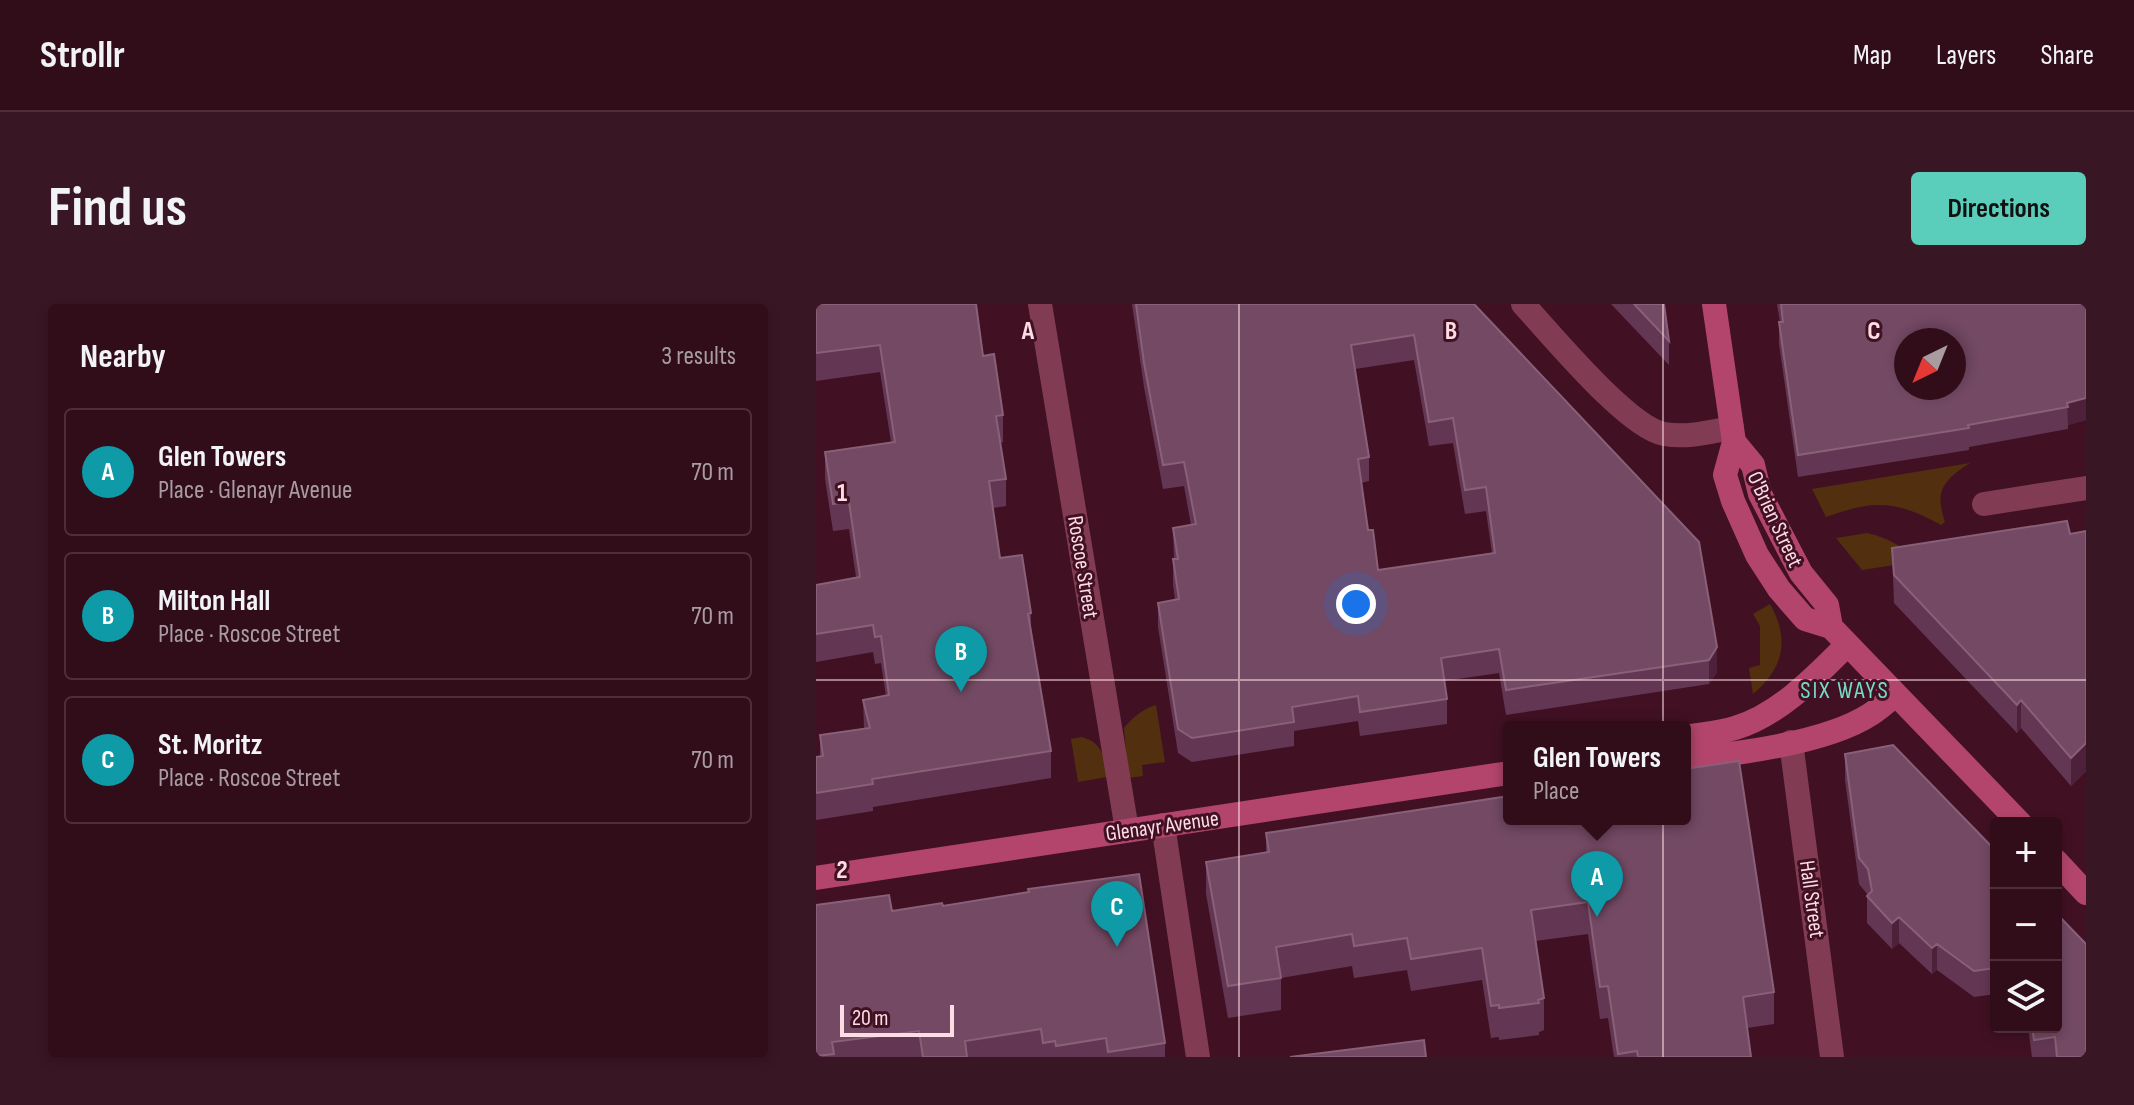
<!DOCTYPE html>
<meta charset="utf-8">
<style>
:root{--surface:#310d1a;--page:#391623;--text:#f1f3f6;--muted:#a89ca2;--line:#4c2d39;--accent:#5bcebb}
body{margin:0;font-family:"Sofia Sans Condensed",sans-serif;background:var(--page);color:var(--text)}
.controls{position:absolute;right:24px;bottom:24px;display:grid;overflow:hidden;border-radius:8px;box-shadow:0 4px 12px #0003}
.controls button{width:72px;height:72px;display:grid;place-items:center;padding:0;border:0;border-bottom:2px solid var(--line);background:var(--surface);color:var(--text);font:40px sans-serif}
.compass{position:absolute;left:1078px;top:24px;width:72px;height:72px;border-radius:50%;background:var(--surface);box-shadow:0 4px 12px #0003;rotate:223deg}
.scale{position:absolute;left:24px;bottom:20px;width:114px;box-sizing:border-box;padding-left:8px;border:4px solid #fddce4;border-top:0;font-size:22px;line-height:28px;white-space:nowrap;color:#fddce4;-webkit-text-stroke:6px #411123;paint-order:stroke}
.you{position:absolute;left:540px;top:300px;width:28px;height:28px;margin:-20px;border:6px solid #fff;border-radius:50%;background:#1a73e8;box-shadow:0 0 0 12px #1a73e833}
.badge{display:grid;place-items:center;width:52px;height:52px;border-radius:50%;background:var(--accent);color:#fff;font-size:26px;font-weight:700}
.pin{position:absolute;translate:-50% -66px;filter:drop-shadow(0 2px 4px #0008)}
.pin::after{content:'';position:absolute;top:42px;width:28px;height:24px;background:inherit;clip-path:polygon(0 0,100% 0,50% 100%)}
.popup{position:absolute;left:687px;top:417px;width:188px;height:104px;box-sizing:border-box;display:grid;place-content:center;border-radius:8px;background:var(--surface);filter:drop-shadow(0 2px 6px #0005);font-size:26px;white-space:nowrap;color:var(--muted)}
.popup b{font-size:30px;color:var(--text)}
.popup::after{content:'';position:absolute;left:50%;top:100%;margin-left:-16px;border:16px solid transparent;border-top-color:var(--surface)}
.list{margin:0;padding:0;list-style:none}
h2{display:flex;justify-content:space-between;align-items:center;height:104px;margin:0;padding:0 32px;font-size:34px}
h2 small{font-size:26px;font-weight:400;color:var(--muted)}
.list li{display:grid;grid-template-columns:52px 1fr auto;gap:24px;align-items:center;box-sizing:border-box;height:128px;margin:0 16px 16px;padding:0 16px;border:2px solid var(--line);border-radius:8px}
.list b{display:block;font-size:30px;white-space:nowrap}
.list p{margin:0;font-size:26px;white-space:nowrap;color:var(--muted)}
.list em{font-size:26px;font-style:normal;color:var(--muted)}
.icon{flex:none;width:44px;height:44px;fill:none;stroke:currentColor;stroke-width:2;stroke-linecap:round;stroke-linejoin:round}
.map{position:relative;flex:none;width:1270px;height:753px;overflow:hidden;border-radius:8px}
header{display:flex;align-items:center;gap:48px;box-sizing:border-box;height:112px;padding:0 40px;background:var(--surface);border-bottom:2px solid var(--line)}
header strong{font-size:38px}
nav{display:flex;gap:44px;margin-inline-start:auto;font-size:28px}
.intro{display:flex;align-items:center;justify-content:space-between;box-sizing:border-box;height:192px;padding:0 48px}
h1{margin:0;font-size:56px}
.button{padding:20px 36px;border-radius:8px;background:var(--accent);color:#111;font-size:28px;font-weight:700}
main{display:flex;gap:48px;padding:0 48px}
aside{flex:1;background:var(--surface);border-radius:8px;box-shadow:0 4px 12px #0003}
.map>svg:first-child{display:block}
.green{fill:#522f0e}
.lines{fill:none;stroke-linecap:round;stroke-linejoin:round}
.street{stroke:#813c53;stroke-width:24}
.secondary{stroke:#b3456c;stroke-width:24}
.wall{fill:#633754;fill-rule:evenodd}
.shaded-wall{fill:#4e213a}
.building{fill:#734963;stroke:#896078;stroke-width:2;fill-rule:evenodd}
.grid{fill:none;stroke:#fddce4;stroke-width:2;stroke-opacity:0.55}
.labels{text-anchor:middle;stroke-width:6;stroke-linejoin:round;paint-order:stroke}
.street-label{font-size:22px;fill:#fddce4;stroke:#411123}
.neighbourhood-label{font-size:24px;letter-spacing:2px;fill:#75dcc9;stroke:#411123}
.grid-label{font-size:26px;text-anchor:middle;font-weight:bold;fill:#fddce4;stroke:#411123;stroke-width:6;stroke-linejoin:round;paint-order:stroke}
</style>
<header>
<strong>Strollr</strong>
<nav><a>Map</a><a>Layers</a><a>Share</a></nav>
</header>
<div class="intro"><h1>Find us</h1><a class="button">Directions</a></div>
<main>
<aside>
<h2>Nearby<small>3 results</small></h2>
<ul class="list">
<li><span class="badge" style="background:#0f9aa8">A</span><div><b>Glen Towers</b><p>Place · Glenayr Avenue</p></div><em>70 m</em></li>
<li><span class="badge" style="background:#0f9aa8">B</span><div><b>Milton Hall</b><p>Place · Roscoe Street</p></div><em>70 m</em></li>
<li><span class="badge" style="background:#0f9aa8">C</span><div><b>St. Moritz</b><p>Place · Roscoe Street</p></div><em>70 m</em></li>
</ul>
</aside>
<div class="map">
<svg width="1270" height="753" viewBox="0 0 1270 753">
<rect width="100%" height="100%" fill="#411123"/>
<path class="green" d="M1154,159C1128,176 1118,186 1129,218L1125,221C1080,196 1057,196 1010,213L996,185Z
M1051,229C1073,234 1087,243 1104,257L1046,266L1020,234Z
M954,300C974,335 968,364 937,390L933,364L944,361V322L937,310Z
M340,401L349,458L326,461L327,472L312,474L308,424C315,415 328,404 340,401Z
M265,433C287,438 288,453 291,473L262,478L255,435Z"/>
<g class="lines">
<path class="street" d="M224,0L311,526
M707,0C735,30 811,123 848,130C872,134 893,128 916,124
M1168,200L1270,184
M975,438L1016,753
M347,521L382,753"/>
<path class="secondary" d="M898,0L918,138L909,171L917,197L941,251L963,285L989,315L1015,323L1204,519
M918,138L937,161L944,190L985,269L1011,301L1015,323
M869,433C885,430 903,429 919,424C963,411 1000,372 1031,341
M869,455C921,450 1011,439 1055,410C1063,405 1071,398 1079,391
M1240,557L1270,589
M0,574L693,469"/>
</g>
<path class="wall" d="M0,0L167,52L187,111V138L184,139L190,175V202L177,204L184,254L215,309V323L235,447V474L57,503V507L0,516V453H4V431L48,424L47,396L70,392L65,359L59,360L57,348L0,358V281L40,273L33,225L17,227L9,175V148L75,138L64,68L0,77Z
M316,0H658L901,368L893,380L690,411L683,369L628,377L631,395V420L544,432L542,417L478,427V442L376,458L362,449L342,323V299L359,296L357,280V255H358L357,224L375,221L368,182L347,185L328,83ZM598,56L613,142L637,139L649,210L670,207L676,249L562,266L552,226L545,179L553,177V153L539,65Z
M795,0H848L853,37V61Z
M961,0H1270V116L1252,121V125L1153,143V146L982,173L963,40V18H964Z
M1270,227V467L1255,482L1205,424L1201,429L1078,299L1076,244L1254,230Z
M1029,450L1180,547V690L1158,693L1121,666L1116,670L1083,639L1076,645L1051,619V592L1052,591L1043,580L1029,476Z
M693,492L958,688V720L931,724L935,753H798L792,714L784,715L772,630L719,637L728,694V726L723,728V731L683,736V733L675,734L666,676L595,687L591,666L538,674L536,662L465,674V706L412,714L390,590V558L450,549V529Z
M0,601L76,607L127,602L349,739V753H0Z
M1212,723H1240L1270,753H1216Z"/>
<path class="shaded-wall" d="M1270,94V116L1252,121L1251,99Z
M901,343V368L893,380V356Z
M1205,396V424L1201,429V401Z
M1270,439V467L1255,482V454Z
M1083,613V639L1076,645V619Z
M1121,640V666L1116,670V644Z"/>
<path class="building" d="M0,0H160L167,52L178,50L187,111L180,112L190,175L173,177L184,254L206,251L215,309L212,310L235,447L56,475L57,480L0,489V453L7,452L4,431L54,424L47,396L73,391L65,332L59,333L57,321L0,330V281L44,273L33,198L17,200L9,148L79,138L64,41L0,49Z
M320,0H658L883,238L901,343L893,356L690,386L683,345L625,354L631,395L544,408L542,392L476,403L478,418L376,434L362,425L342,299L363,295L357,255H362L357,224L380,220L368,158L347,161L328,59ZM598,31L613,118L637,114L649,186L670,183L679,249L562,266L557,226H552L542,155L553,153L535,41Z
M818,0H848L853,37Z
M965,0H1270V94L1251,99L1252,103L1152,121L1153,124L982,151L963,18H967ZM1090,36H1138V84H1090Z
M1251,217L1254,230L1270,227V439L1255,454L1205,396L1201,401L1078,271L1076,244Z
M1077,441L1180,547V664L1158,667L1121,640L1116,644L1083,613L1076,619L1051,592L1056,587L1052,565L1043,554L1029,450Z
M923,457L958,688L927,693L935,753H822L821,747L802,750L792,682L784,683L772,598L715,606L728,694L722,696L723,699L683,704V701L675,702L666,644L595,655L591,634L538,642L536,630L460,643L465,674L412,682L390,558L453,548L450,529L693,492V515H869V465Z
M323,570L349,739L292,748L290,734L240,742L239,737L227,739L225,725L149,737L151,753H107L103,727L16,738L18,750L0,752V601L73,591L76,607L126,599L127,602L213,588L212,585Z
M1240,609L1270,640V753H1241L1239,733L1218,736L1216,723H1240Z
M608,736L610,753H474Z"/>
<path class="grid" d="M423,0V753M847,0V753M0,376H1270"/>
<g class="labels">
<g class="street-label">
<text transform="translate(960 215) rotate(65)" y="8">O'Brien Street</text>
<text transform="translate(268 263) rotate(81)" y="8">Roscoe Street</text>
<text transform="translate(346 521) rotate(-8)" y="8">Glenayr Avenue</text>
<text transform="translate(997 595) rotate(82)" y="8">Hall Street</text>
</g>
<g class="neighbourhood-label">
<text x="1029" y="394">SIX WAYS</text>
</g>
</g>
<g class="grid-label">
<text x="212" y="35">A</text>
<text x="635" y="35">B</text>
<text x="1058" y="35">C</text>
<text x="26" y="197">1</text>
<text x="26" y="574">2</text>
</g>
</svg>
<div class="controls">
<button>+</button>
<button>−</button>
<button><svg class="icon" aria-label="layers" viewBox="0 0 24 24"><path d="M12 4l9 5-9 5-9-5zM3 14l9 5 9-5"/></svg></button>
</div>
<svg class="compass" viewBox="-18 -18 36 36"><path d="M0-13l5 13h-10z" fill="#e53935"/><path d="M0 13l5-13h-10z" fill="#a89ca2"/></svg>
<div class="scale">20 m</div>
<div class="you"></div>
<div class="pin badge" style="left:781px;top:613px;background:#0f9aa8">A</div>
<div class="popup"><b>Glen Towers</b>Place</div>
<div class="pin badge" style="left:145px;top:388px;background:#0f9aa8">B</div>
<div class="pin badge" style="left:301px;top:643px;background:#0f9aa8">C</div>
</div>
</main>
